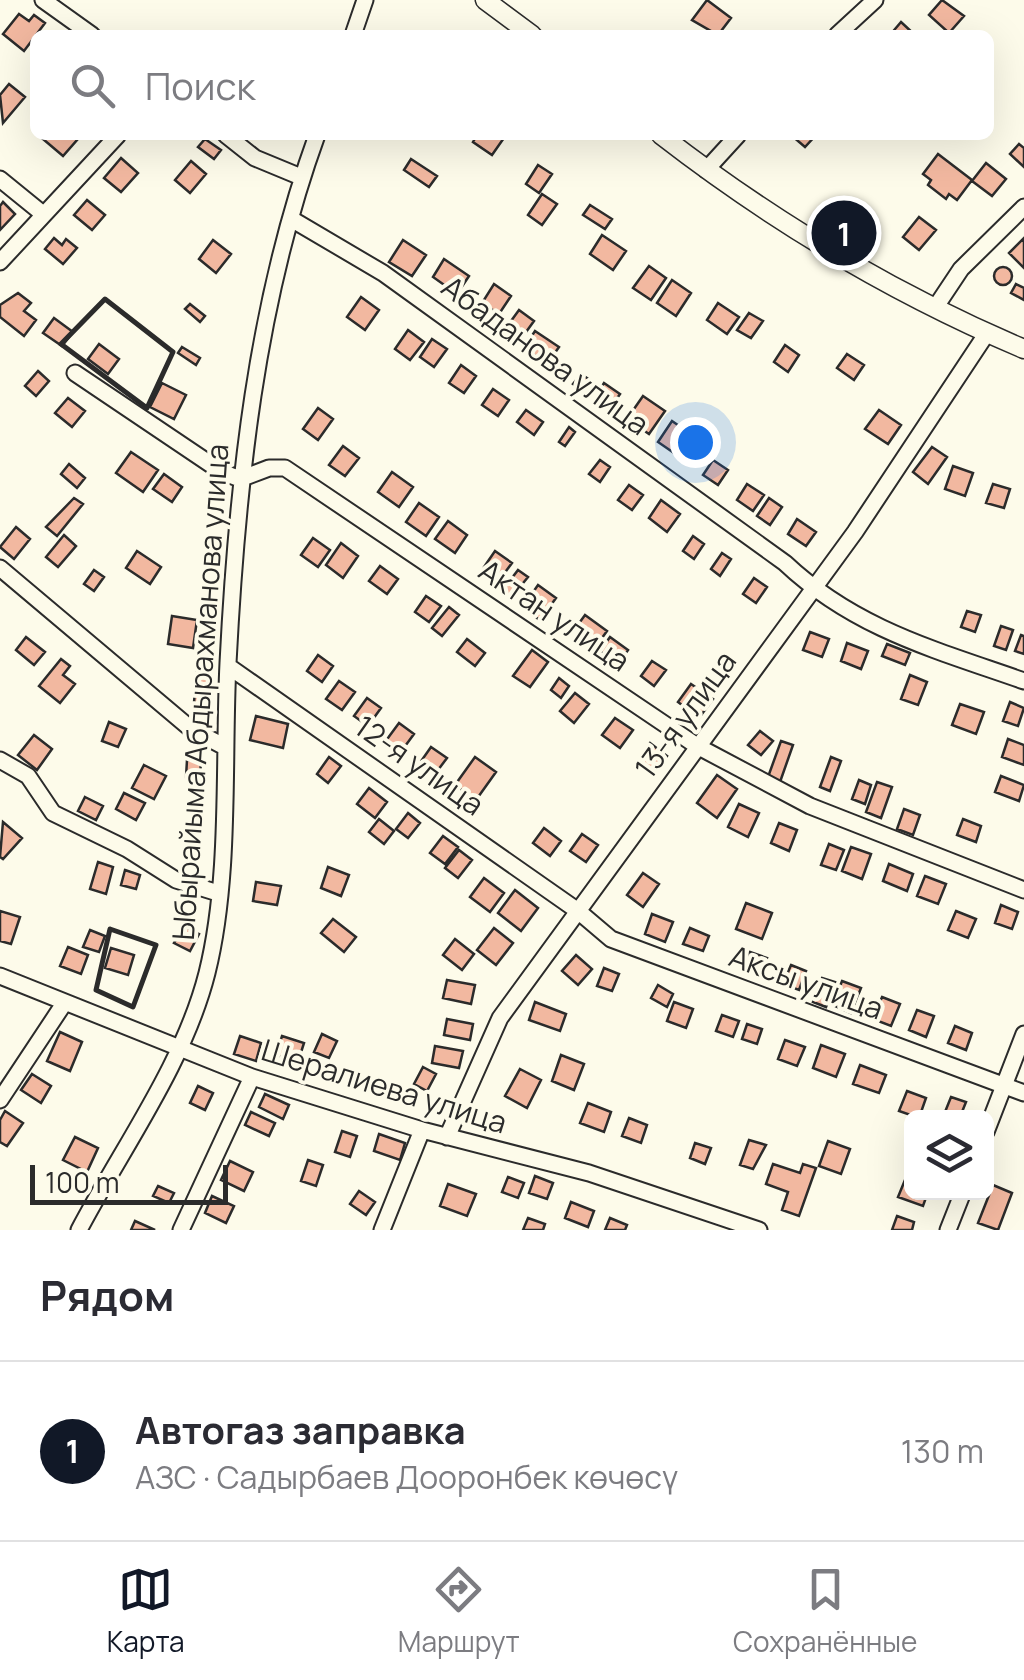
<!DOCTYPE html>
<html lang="ru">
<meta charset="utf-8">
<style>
:root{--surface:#fff;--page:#f2f2f3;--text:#2b2b33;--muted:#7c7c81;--line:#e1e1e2;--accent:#111827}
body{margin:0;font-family:Manrope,sans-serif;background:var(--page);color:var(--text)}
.controls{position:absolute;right:30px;bottom:30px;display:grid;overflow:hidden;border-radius:15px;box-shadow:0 10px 40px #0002}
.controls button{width:90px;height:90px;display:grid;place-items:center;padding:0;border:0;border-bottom:2px solid var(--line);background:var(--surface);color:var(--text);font:50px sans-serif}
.scale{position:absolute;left:30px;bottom:25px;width:198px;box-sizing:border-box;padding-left:10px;border:5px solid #2b2b2b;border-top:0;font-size:28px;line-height:35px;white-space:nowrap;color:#2b2b2b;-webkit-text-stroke:8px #fdfbea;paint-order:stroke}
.you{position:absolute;left:695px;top:442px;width:35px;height:35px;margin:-25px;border:8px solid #fff;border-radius:50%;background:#1a73e8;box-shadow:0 0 0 15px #1a73e833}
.badge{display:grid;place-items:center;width:65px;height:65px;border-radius:50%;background:var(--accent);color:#fff;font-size:32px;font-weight:700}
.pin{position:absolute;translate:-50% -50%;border:5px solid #fff;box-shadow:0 2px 10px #0006}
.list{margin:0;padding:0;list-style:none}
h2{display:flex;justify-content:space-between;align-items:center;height:130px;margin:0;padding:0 40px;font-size:42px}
h2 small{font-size:32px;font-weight:400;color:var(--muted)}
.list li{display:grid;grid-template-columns:65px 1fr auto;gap:30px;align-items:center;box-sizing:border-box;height:180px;padding:0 40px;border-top:2px solid var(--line)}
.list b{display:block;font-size:38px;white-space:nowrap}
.list p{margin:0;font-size:32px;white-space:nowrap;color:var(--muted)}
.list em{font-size:32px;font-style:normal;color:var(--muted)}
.icon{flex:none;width:55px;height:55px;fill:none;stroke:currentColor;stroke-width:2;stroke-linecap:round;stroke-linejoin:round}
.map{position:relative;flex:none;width:1024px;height:1230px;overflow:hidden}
.search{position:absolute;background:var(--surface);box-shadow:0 10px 40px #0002;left:30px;right:30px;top:30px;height:110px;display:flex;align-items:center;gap:25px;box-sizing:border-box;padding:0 35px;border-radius:15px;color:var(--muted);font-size:38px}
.sheet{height:310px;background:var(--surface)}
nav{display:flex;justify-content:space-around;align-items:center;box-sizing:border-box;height:140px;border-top:2px solid var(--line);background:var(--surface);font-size:28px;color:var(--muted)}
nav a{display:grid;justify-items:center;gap:5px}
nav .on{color:var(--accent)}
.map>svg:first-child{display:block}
.building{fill:#f2b8a0;stroke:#2b2b2b;stroke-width:2.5}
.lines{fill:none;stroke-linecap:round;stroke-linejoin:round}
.minor-casing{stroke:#2b2b2b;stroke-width:19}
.major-casing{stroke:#2b2b2b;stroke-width:21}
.minor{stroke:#fdfbea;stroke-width:15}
.major{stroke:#fdfbea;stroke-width:18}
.wall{stroke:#2b2b2b;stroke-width:5}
.labels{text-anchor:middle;stroke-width:8;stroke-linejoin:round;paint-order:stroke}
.street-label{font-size:30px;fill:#2b2b2b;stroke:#fdfbea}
</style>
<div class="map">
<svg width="1024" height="1230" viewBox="0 0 1024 1230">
<rect width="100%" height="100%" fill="#fdfbea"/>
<path class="building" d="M707,0L731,18L718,35L692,20Z
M942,0L964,16L949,33L929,15Z
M19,14L29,21L34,15L45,23L24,51L3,34Z
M901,22L915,35H890Z
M9,84L25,97L3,123L0,95Z
M46,135H72L77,140L63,156L43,139Z
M477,135H506L492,155L473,142Z
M791,135H816L805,147Z
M205,139L221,150L214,159L198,147Z
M1019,144L1024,148V167L1010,154Z
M938,154L972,180L957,200L949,194L946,199L928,185L931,180L923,174Z
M121,158L138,173L121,192L104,178Z
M411,159L437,176L429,187L404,170Z
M191,161L206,174L190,193L175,180Z
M986,163L1006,179L992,196L972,181Z
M538,165L552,174L539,193L526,184Z
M542,194L557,204L542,225L528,215Z
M87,200L105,215L92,230L74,215Z
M3,202L15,214L0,230V206Z
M590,205L612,219L605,229L583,215Z
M919,217L936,230L919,250L903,237Z
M602,235L626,251L613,270L590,254Z
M54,238L62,245L66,239L77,248L63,264L45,249Z
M1024,238V268L1009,253Z
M213,240L231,254L216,273L199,259Z
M403,240L426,255L412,276L389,262Z
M444,259L469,276L457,294L433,277Z
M649,266L666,278L651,300L633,288Z
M994 276a9 9 0 1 1 18 0a9 9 0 1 1-18 0Z
M672,280L691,293L676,316L657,303Z
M494,284L511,296L499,314L482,303Z
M1016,284L1024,288V300L1011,293Z
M18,293L31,303L24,311L36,320L24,336L0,317V305Z
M361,297L379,310L365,330L347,317Z
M718,303L739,317L727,334L707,320Z
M190,304L205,316L200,322L185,309Z
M519,310L534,321L521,339L506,328Z
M749,313L763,321L751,338L737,330Z
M54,318L73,332L62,346L43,333Z
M408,330L424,342L410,360L395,349Z
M535,331L559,347L547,364L524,348Z
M432,339L447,349L434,367L420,357Z
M99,344L119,359L108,374L88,359Z
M785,345L799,355L788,372L774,362Z
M182,347L200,358L196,365L178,353Z
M847,354L864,365L854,380L837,368Z
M461,365L476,376L464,393L449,383Z
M38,371L49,381L36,396L25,386Z
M581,374L596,384L589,395L573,384Z
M162,383L186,395L174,419L150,407Z
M604,383L620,394L611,407L595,397Z
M493,389L509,400L498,416L482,405Z
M643,396L665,411L649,434L627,419Z
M68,398L85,411L72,427L55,413Z
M318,408L333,419L318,440L303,429Z
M526,410L543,422L534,435L517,422Z
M879,410L901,425L888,444L865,429Z
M672,421L688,432L674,453L658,442Z
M569,427L575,432L565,446L559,442Z
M343,446L359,458L345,476L329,465Z
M932,447L947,457L928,484L913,472Z
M131,452L158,470L143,492L116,473Z
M600,460L610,467L600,482L589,474Z
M713,460L728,470L718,485L703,475Z
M69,464L85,478L77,488L61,474Z
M953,466L973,473L965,496L945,489Z
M392,472L413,487L399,507L378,492Z
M164,474L182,487L172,502L153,489Z
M747,484L764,495L753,511L737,500Z
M993,484L1010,489L1004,508L986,503Z
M629,485L643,495L632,510L618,500Z
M74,498L83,504L57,536L46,527Z
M769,498L782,507L770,525L757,516Z
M661,500L680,514L667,532L649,518Z
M419,503L439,517L426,536L406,522Z
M797,519L816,532L806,546L788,534Z
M448,521L467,535L455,553L435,539Z
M16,527L30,539L14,559L0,547Z
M64,535L76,546L58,567L46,557Z
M693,536L704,544L694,559L683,551Z
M313,538L330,550L318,567L301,555Z
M341,543L358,556L343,578L326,565Z
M137,551L161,567L150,584L126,568Z
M495,551L512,563L498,582L482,570Z
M722,553L731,559L720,576L711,569Z
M380,566L398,579L387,594L369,581Z
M94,570L104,577L94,591L84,584Z
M518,570L528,577L511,598L502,591Z
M754,578L767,587L756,603L743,594Z
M538,585L556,598L540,620L522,608Z
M426,596L441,606L429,622L415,612Z
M449,607L459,615L442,636L432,628Z
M967,611L981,615L975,632L961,627Z
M585,615L607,631L594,649L572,633Z
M172,616L197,620L193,648L168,644Z
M1001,626L1013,630L1006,650L994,646Z
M810,632L829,639L822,657L803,650Z
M1021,635L1024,636V654L1015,651Z
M26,637L45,652L34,665L16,650Z
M610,637L628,650L618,664L600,651Z
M467,639L485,653L475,666L457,652Z
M847,643L868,651L861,669L841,661Z
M887,644L910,653L905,665L882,656Z
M532,650L548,662L530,687L513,676Z
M318,655L333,666L322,682L307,671Z
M61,659L70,666L63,675L75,684L60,703L39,686Z
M652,661L666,670L654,686L641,676Z
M197,663L210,664L207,703H194Z
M910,675L927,682L918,705L901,699Z
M559,678L569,686L561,698L551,690Z
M339,681L355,692L342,710L326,699Z
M691,684L713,699L699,718L678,702Z
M575,693L589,704L574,723L560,711Z
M367,698L381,708L368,726L354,716Z
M1010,702L1024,708L1018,726L1003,721Z
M960,704L984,712L976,734L952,725Z
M256,716L288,724L283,748L250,740Z
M615,718L633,730L620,748L602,735Z
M109,722L126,729L118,747L102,741Z
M399,723L414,734L400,753L385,742Z
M760,731L773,741L761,755L748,745Z
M34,735L52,749L37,770L18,755Z
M1008,739L1024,745V765L1002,757Z
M781,741L793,745L780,782L768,777Z
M650,743L667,756L655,772L638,760Z
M431,747L447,758L432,778L417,767Z
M329,757L341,766L328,783L317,774Z
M475,757L496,772L476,800L455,785Z
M831,757L841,761L830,791L820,787Z
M187,760H201L200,778L186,777Z
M144,765L166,776L154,799L132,788Z
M717,775L737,789L717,818L697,803Z
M1001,776L1024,785L1019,801L995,792Z
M859,780L871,785L865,804L852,799Z
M877,782L892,787L881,818L866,812Z
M369,788L387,802L375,818L357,804Z
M124,793L145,803L136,820L116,809Z
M85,797L103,806L96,820L78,811Z
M739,804L759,813L748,837L728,827Z
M904,809L920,815L913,835L897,829Z
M408,813L420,823L408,838L396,829Z
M379,819L394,831L384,844L369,832Z
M963,819L981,826L976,842L957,835Z
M3,822L22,838L3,859L0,857Z
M779,823L797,830L789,851L771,843Z
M544,828L561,841L550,856L533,843Z
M582,834L598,845L586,862L570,851Z
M443,836L458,847L445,864L430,853Z
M829,844L844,850L836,870L821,865Z
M851,847L871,854L862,879L842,871Z
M459,850L472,860L458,878L445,868Z
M98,862L113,867L106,894L90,889Z
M889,864L913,874L907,891L883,881Z
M328,867L349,875L341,896L321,888Z
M125,870L140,875L136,889L121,885Z
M643,873L659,884L643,907L627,895Z
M925,876L946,884L938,904L917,896Z
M484,878L504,893L490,912L470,897Z
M256,882L281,886L277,905L253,901Z
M515,890L538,908L521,931L498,913Z
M746,903L772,913L762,939L736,929Z
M1001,905L1018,912L1012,929L995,923Z
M0,911L20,917L11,944L0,941Z
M956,911L976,919L968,938L948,930Z
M652,914L673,922L665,942L645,934Z
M333,919L356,937L344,952L321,933Z
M184,926L199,934L190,951L174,943Z
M494,928L513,943L496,965L477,950Z
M690,928L709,936L703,951L683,944Z
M90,930L105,936L99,952L83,947Z
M455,939L474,954L462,970L443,955Z
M68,947L88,955L81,974L60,966Z
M111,948L134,955L128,975L105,968Z
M750,952L767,958L760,976L743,969Z
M576,955L592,969L578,985L562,971Z
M791,965L806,971L799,990L783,984Z
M604,968L619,974L612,991L597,986Z
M822,978L835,982L826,1007L813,1002Z
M447,980L475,985L471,1004L443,998Z
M842,981L861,988L851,1013L833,1005Z
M658,985L673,994L667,1007L651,998Z
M882,997L900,1004L891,1026L873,1019Z
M535,1002L566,1014L560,1031L529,1020Z
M674,1002L693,1009L686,1028L667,1021Z
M917,1010L934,1016L926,1037L909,1030Z
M722,1015L739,1021L733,1037L716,1031Z
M447,1019L473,1024L470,1040L444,1035Z
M747,1024L762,1029L757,1044L742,1039Z
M955,1026L972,1033L966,1050L948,1043Z
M60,1032L82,1042L70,1071L47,1061Z
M322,1034L337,1041L329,1058L314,1052Z
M240,1036L261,1043L256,1061L234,1054Z
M282,1036L304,1043L298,1062L276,1055Z
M785,1040L805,1047L797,1066L778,1059Z
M821,1045L845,1054L836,1077L813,1068Z
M435,1046L463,1051L459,1068L432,1063Z
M561,1055L584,1064L574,1090L552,1081Z
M860,1065L886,1075L879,1093L853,1084Z
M423,1067L436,1074L427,1091L414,1084Z
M520,1069L541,1080L527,1108L505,1096Z
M32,1074L51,1086L41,1103L21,1090Z
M198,1086L213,1093L205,1110L190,1103Z
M907,1091L926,1098L919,1118L899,1111Z
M265,1094L289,1105L283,1119L259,1107Z
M951,1097L966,1102L960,1117L945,1112Z
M588,1103L611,1112L604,1132L580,1123Z
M5,1111L23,1123L7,1146L0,1142V1120Z
M251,1112L275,1123L269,1136L245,1125Z
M629,1118L647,1125L641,1143L622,1136Z
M342,1131L357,1136L350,1157L335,1152Z
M379,1134L405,1143L400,1160L374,1151Z
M75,1137L98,1148L87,1172L63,1160Z
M749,1140L766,1145L753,1169L740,1165Z
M828,1141L850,1149L841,1174L819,1166Z
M695,1143L711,1148L705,1164L690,1158Z
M308,1160L323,1165L316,1186L301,1181Z
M230,1161L253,1172L244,1191L221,1180Z
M773,1164L800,1173L803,1164L816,1168L799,1216L782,1210L788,1192L766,1184Z
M535,1176L553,1183L547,1199L529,1193Z
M508,1177L524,1183L518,1198L502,1192Z
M905,1180L912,1183V1192H928L923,1206L898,1197Z
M448,1184L476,1194L467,1216L440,1206Z
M993,1185L1012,1193L998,1230L978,1223Z
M158,1186L174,1193L169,1203L153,1196Z
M359,1191L375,1202L366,1215L350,1204Z
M212,1196L234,1206L226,1223L205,1213Z
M571,1202L594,1211L588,1227L565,1218Z
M897,1216L914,1222L912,1230H892Z
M528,1218L545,1224L543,1230H523Z
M610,1218L627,1225L625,1230H605Z
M135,1221L155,1230H131Z"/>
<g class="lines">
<g class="minor-casing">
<path id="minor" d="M43,0L92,35
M353,35L365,0
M837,35L875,0
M226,135L255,158L301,177
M706,170L738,135
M0,179L43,214
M293,220L383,273L785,563C855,629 936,650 1024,681
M0,262L118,135
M935,308L961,269L1024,207
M75,373L222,472L240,479L269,468H285L697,746L810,806L1024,890
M0,568L191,729L225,747
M228,666L578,911L611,939L1024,1093
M0,760L28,776L53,813L127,849L176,880L218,893
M0,976L252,1077L422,1130L589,1173L759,1230
M0,1100L63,1005
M986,1132L1024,1034
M447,1137L500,1018L855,532L987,333
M79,1230C122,1148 184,1064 207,973C231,877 223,762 228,663C237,486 256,303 317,135
M181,1230L252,1077
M382,1230L422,1130
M948,1230L963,1192"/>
</g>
<g class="major-casing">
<path id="major" d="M485,0L532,35
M661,135C772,221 894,294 1024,349"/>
</g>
<use href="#minor" class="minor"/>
<use href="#major" class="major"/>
<path class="wall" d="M105,299L173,352L147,408L61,344Z
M110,929L156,945L133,1007L96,990Z"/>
</g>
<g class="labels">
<g class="street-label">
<text transform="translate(545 356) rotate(36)" y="10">Абаданова улица</text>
<text transform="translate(554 616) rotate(34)" y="10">Актан улица</text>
<text transform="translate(201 692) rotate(-86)" y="10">Ыбырайыма Абдырахманова улица</text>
<text transform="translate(686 715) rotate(-54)" y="10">13-я улица</text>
<text transform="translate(419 766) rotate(35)" y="10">12-я улица</text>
<text transform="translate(806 983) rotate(20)" y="10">Аксы улица</text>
<text transform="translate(384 1087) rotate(17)" y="10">Шералиева улица</text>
</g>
</g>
</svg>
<div class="controls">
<button><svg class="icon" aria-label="layers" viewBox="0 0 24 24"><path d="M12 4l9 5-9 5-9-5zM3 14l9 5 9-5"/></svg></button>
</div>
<div class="scale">100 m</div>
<div class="you"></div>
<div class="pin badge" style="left:844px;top:233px">1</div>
<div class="search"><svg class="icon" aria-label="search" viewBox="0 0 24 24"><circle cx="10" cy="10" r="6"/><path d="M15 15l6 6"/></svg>Поиск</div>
</div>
<section class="sheet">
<h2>Рядом<small></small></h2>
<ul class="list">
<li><span class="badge">1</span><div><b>Автогаз заправка</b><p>АЗС · Садырбаев Дооронбек көчөсү</p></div><em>130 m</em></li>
</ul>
</section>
<nav>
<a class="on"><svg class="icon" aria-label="map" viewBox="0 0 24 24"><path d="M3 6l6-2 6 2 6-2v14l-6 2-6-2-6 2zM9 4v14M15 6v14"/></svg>Карта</a>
<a><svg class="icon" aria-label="directions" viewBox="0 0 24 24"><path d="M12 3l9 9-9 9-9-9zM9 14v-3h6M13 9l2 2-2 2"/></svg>Маршрут</a>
<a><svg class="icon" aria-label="saved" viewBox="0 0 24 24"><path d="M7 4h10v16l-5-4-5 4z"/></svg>Сохранённые</a>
</nav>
